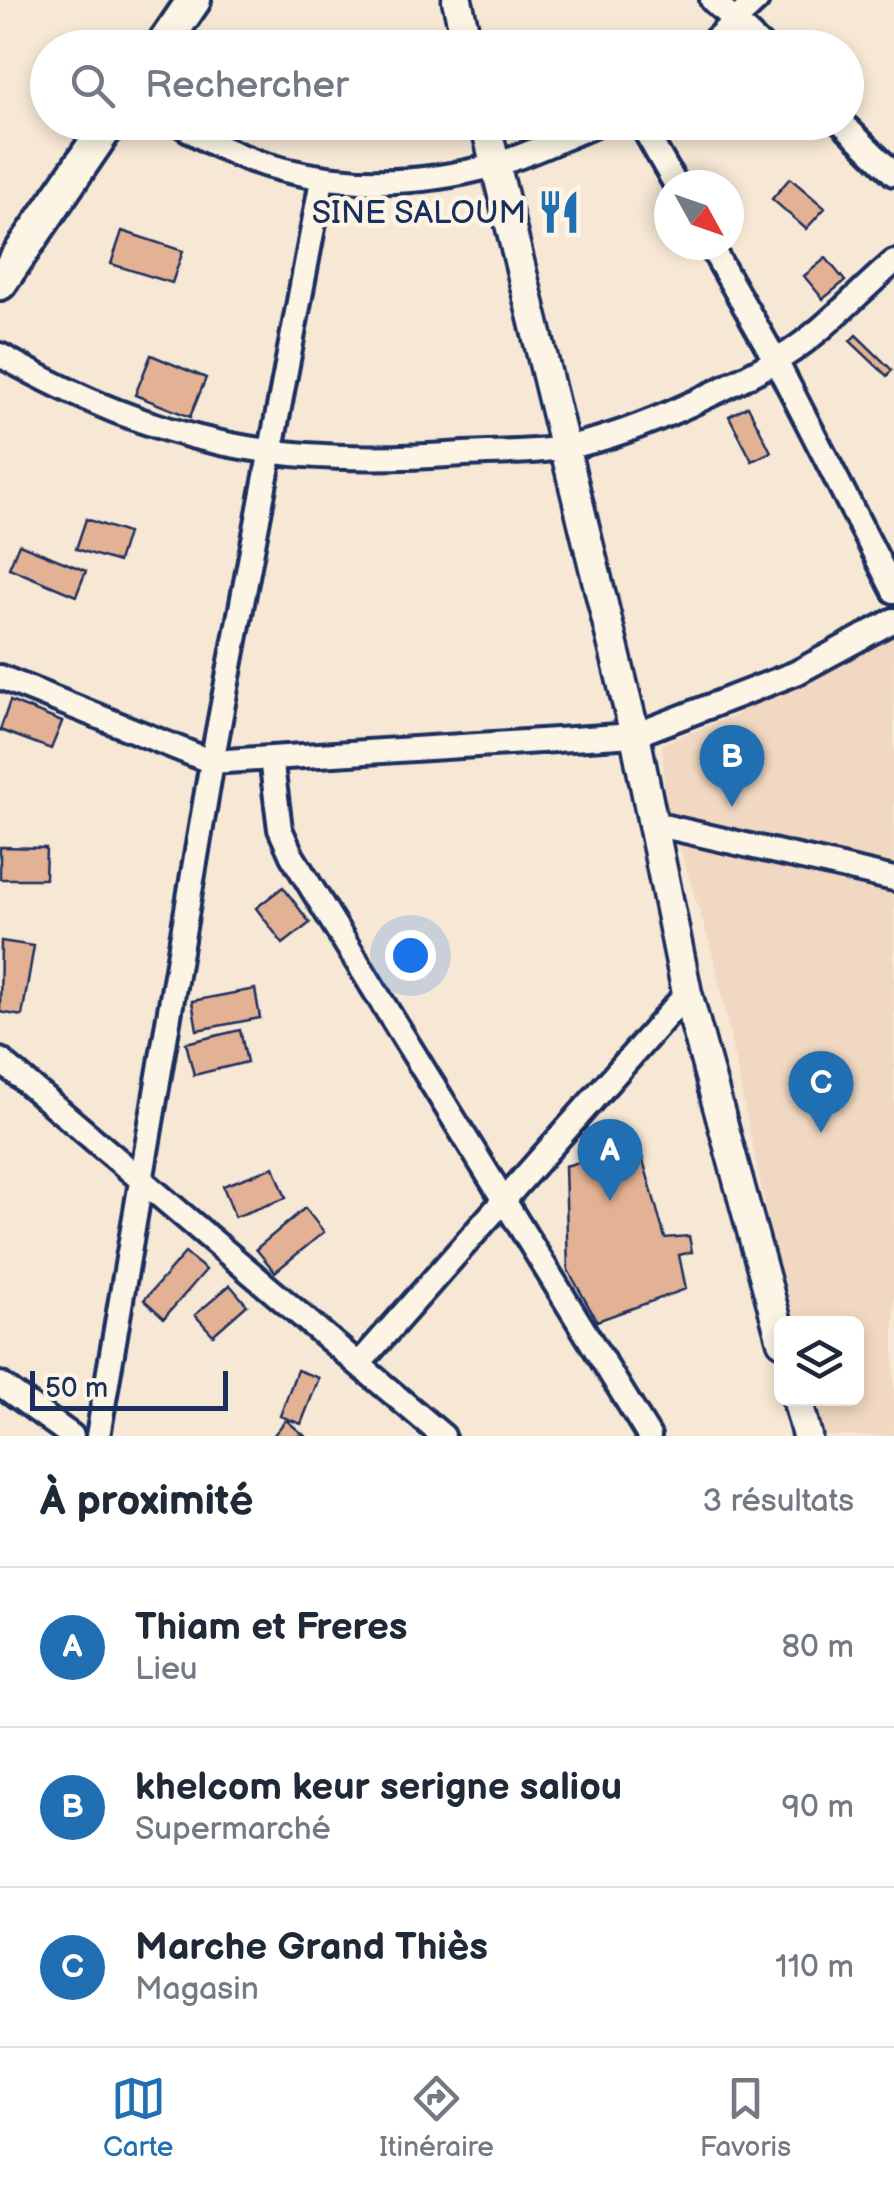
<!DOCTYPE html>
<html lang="fr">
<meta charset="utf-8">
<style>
:root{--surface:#fff;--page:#f2f2f3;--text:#1f2937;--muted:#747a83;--line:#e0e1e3;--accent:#1f6fb2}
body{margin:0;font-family:"Balsamiq Sans",sans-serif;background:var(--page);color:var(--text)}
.controls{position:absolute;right:30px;bottom:30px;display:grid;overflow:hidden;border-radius:15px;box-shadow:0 5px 15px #0003}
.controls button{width:90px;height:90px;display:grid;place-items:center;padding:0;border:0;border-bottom:2px solid var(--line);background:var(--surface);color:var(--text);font:50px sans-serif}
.compass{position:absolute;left:654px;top:170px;width:90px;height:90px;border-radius:50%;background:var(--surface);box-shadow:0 5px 15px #0003;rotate:130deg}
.scale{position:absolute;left:30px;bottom:25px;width:198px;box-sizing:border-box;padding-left:10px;border:5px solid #1b2f5e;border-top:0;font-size:28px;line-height:35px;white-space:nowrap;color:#1b2f5e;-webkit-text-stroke:8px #fcf5e5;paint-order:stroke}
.you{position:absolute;left:410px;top:955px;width:35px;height:35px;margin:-25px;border:8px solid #fff;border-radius:50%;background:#1a73e8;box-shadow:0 0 0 15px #1a73e833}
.badge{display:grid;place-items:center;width:65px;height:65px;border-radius:50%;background:var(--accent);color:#fff;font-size:32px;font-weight:700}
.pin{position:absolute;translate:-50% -82px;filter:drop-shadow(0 2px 5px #0008)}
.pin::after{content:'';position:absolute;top:52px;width:35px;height:30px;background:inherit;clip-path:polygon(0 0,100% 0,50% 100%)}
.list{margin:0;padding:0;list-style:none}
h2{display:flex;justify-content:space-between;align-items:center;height:130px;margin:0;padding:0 40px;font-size:42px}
h2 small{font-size:32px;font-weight:400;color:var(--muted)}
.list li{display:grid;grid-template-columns:65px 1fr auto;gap:30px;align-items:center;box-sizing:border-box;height:160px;padding:0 40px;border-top:2px solid var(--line)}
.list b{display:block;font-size:38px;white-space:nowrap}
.list p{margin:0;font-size:32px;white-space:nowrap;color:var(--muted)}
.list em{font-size:32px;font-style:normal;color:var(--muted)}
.icon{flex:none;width:55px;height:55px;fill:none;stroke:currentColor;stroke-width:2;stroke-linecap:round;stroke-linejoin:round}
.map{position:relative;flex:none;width:894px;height:1436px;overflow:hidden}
.search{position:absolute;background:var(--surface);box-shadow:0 5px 15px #0003;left:30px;right:30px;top:30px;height:110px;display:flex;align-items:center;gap:25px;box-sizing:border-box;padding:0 35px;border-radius:55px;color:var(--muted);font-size:38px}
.sheet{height:610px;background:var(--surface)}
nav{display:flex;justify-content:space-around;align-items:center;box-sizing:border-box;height:140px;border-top:2px solid var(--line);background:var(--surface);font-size:28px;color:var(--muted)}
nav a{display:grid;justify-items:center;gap:5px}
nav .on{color:var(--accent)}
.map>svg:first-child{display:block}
.built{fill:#f1d8c2}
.building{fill:#e3b294;stroke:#1b2f5e;stroke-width:2.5}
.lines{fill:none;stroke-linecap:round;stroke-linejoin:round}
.minor-casing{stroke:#1b2f5e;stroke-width:30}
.tertiary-casing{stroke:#1b2f5e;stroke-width:35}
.secondary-casing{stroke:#1b2f5e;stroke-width:40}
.minor{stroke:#fcf5e5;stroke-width:22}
.tertiary{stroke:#fcf5e5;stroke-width:28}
.secondary{stroke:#fcf5e5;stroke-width:32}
.labels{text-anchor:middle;stroke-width:9;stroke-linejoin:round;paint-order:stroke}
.poi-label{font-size:32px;fill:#1b2f5e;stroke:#fcf5e5;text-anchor:end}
</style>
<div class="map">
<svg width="894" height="1436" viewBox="0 0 894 1436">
<rect width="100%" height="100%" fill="#f7e8d5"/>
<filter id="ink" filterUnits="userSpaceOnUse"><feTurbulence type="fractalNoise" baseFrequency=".01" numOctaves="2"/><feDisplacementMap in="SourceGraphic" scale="20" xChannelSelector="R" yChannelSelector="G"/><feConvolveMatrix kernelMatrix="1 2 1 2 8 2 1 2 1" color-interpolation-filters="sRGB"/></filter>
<g filter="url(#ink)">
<path class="built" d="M894,626V1436H824L812,1399L856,1398V1324L789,1323L714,958L665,801L662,744L735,715Z"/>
<path class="building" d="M790,178L825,208L806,229L772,199Z
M122,231L183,251L172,283L111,264Z
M826,258L845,281L823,299L804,276Z
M856,335L892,370L887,376L850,341Z
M151,355L206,378L190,417L135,395Z
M748,406L771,452L752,461L729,416Z
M86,519L127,533L118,562L76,549Z
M19,544L86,571L76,596L9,568Z
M10,701L62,722L51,749L0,730Z
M0,847L46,848L45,879H0Z
M283,887L310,923L283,944L256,908Z
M1,941L34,946L22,1016L0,1012Z
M255,989L260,1018L197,1030L192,1001Z
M240,1030L247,1062L194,1075L186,1043Z
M639,1146L665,1238L689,1236L692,1252L679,1255L686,1289L597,1321L568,1270L565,1166Z
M274,1167L286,1198L235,1217L223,1186Z
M305,1208L324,1232L275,1272L256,1249Z
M185,1253L206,1270L164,1318L144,1300Z
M230,1285L247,1305L213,1335L195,1315Z
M297,1370L319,1378L301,1424L280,1416Z
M286,1420L305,1436H273Z"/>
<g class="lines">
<g class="minor-casing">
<path id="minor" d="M712,0L763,48
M706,48L757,0
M177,122C269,185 388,195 495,165C531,154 567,136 603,122
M640,122L676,185
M841,122L894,174
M710,245L776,361L894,591
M0,355C162,446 279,467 464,454C496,452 530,453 562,448C627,437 714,395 772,363C817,339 855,295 894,262
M0,677L212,762L271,758L635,735L796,673L894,620
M271,758L280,829L292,856L649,1436
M650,823L894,879
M0,1060L443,1436
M359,1364L687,993
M0,1384L72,1436
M98,1436L212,762L322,180"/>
</g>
<g class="tertiary-casing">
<path id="tertiary" d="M457,0L468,48
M485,122L635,735L687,993L782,1341
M797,1398L807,1436"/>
</g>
<g class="secondary-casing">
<path id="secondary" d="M161,48L194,0
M0,283L110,122"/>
</g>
<use href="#minor" class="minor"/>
<use href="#tertiary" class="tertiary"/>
<use href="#secondary" class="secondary"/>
</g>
</g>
<defs>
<g id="restaurant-bare" transform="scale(3.45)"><path d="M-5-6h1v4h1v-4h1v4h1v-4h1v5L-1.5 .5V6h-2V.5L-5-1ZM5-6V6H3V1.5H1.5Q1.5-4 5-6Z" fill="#1f6fb2" stroke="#fcf5e5" stroke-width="2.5" paint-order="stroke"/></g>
</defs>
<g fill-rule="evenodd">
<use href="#restaurant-bare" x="559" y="212"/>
</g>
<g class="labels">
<g class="poi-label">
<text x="526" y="223">SINE SALOUM</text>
</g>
</g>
</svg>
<div class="controls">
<button><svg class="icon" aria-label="layers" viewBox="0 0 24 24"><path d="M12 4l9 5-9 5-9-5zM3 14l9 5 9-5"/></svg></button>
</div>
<svg class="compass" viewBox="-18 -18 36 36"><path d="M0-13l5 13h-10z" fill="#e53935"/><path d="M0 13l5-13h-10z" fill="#747a83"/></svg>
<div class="scale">50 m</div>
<div class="you"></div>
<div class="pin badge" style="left:610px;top:1201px">A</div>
<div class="pin badge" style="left:732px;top:807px">B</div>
<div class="pin badge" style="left:821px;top:1133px">C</div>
<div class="search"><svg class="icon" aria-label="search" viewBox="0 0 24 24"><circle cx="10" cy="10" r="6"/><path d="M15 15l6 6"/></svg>Rechercher</div>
</div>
<section class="sheet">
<h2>À proximité<small>3 résultats</small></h2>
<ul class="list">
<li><span class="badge">A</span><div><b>Thiam et Freres</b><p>Lieu</p></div><em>80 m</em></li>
<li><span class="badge">B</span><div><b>khelcom keur serigne saliou</b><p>Supermarché</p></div><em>90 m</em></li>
<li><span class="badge">C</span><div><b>Marche Grand Thiès</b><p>Magasin</p></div><em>110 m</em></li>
</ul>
</section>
<nav>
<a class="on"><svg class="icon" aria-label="map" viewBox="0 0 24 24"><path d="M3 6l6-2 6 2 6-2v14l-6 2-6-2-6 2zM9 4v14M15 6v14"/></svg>Carte</a>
<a><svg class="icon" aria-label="directions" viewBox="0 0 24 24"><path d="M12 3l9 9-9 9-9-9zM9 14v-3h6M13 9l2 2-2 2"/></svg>Itinéraire</a>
<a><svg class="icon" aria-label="saved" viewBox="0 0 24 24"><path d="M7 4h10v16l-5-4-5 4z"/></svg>Favoris</a>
</nav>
